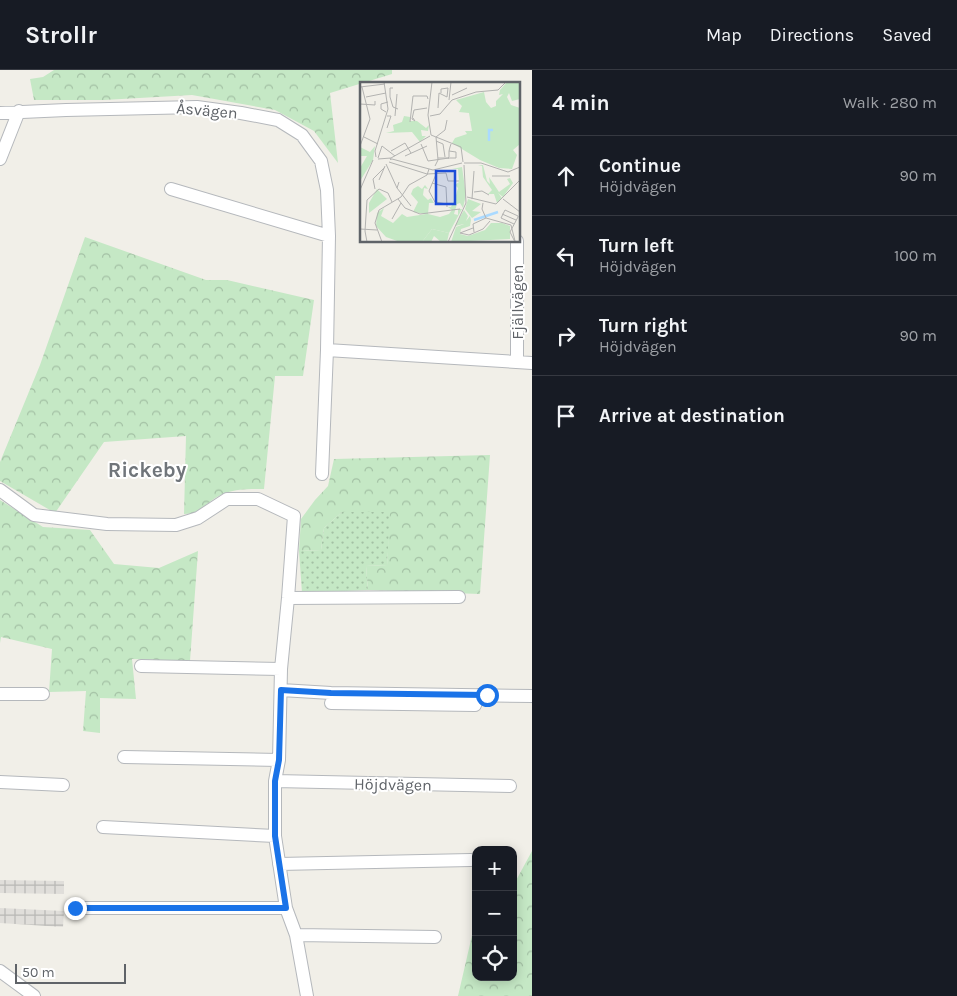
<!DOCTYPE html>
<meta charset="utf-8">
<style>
:root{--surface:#171b24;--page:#20242c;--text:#f1f3f6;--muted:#9ea1a6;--line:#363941}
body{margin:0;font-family:Karla,sans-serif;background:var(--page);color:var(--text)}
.controls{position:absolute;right:15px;bottom:15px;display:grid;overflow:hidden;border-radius:10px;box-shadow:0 2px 12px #0003}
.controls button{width:45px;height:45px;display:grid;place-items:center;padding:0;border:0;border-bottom:1px solid var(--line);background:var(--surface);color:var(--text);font:25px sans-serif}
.scale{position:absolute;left:15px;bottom:12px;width:111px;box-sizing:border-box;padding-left:5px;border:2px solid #5f6368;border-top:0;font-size:14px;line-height:18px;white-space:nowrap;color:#5f6368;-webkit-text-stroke:4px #fff;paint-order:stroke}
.stop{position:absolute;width:15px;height:15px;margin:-11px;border:4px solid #1a73e8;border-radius:50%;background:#fff}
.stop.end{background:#1a73e8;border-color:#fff;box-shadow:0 1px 5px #0008}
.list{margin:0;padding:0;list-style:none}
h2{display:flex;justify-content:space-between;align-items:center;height:65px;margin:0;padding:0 20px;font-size:21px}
h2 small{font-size:16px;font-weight:400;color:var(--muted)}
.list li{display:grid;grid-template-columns:32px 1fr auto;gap:15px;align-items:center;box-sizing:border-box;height:80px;padding:0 20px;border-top:1px solid var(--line)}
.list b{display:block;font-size:19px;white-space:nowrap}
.list p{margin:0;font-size:16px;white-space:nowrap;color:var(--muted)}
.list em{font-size:16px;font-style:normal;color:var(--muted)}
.icon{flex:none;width:28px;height:28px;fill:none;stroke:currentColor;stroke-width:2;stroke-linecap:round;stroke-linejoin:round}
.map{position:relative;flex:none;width:532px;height:926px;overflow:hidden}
header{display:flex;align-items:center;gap:30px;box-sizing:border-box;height:70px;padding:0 25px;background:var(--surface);border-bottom:1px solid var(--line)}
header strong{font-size:24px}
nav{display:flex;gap:28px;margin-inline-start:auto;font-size:18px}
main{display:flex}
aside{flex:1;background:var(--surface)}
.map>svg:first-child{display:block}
.industrial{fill:url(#industrial-grid)}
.grass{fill:url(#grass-dots)}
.forest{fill:url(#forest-crowns)}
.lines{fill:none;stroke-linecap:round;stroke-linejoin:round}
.street-casing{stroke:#b5b8bc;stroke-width:14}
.street{stroke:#fff;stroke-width:12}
.route{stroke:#1a73e8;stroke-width:6}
.labels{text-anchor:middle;stroke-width:4;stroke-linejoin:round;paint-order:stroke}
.street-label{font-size:16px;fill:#5f6368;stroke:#fff}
.district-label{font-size:21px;font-weight:bold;fill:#70757a;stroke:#fff}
.inset-river{fill:none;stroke:#aadaff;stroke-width:2.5}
.inset-road{fill:none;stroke:#b3b3b1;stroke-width:1}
.view{fill:#1d4ed8;fill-opacity:0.15;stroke:#1d4ed8;stroke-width:2.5}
.inset-edge{fill:none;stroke:#5f6368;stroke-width:2.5}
</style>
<header>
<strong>Strollr</strong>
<nav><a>Map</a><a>Directions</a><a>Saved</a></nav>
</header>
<main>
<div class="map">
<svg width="532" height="926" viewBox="0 0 532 926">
<defs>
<pattern id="industrial-grid" width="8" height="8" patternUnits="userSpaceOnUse" patternTransform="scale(1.25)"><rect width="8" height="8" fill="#e0deda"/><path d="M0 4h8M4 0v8" fill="none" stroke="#b9b8b5"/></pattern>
<pattern id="grass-dots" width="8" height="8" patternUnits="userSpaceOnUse" patternTransform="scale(1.25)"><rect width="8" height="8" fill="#c5e8c5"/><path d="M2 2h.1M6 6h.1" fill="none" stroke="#a3c0a4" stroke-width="1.8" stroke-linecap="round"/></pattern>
<pattern id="forest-crowns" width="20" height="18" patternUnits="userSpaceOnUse" patternTransform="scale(1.25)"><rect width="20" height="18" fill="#c5e8c5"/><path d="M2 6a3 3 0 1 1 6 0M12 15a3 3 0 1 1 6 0" fill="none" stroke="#a3c0a4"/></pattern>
</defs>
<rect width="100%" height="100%" fill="#f1efe8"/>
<path class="industrial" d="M0,810L64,811V824L0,823Z
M0,838L64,841L63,857L0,853Z"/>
<path class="grass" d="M342,442H391L387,495L366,496L368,520L302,523L299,481L321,480L324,458Z"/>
<path class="forest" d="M54,0H392V4L330,23L338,93L314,61L275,40L192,25L104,30H34L30,9L43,7Z
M85,167L206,210H227L314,230L303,306H275L264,419C233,419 220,420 198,443L184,444L186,366L104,372L55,443L0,411V392L40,295Z
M490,385L480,524L368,520L366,496L387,495L390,442H342L324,458L321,480L299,481L301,449L315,430L328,416L334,389Z
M0,430L43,457L90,460L114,494L159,498L198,481L190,591L132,589L136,629L100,628V663L83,661L86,621L49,622L52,579L1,567L0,573Z
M532,781V926H458L473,861L476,858V907H513V816Z"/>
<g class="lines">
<g class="street-casing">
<path id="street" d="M0,43L66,40L197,37L241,43L278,50L302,65L321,91L327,120L329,166L327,280L532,293
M0,89L19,41
M171,119L329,166
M517,292V171
M322,404L327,280
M0,420L34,445L107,454L176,455L198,448L227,429H258L294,446L288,528L281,599L279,690L275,711V766L286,838L296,865L307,926
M288,528L459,527
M141,596L281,599
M281,620L331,623L532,626
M0,624H43
M331,633L475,635L479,625
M124,687L279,690
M275,711L510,716
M0,712L63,715
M103,757L275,766
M279,794L471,790
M75,838H286
M296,865L435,867
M0,901L34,926"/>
</g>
<use href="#street" class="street"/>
</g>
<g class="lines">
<path class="route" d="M75,838H286L275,766V711L279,690L281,620L331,623L487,625"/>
</g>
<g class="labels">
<g class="street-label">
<text transform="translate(207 40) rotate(5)" y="6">Åsvägen</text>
<text transform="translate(517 232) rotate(-90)" y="6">Fjällvägen</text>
<text transform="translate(393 714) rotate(1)" y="6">Höjdvägen</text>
</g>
<g class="district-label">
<text x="147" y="407">Rickeby</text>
</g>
</g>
<g transform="translate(360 12)">
<rect width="160" height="160" fill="#f1efe8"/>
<path d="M72,147L89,151L87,160H81L74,154L71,160H62Z" fill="#c5e8c5"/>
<path d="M147,0H160V17L152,19L149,11L147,15L151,23L160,26V62L153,68L157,73L152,87L139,86L120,78L92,61L95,56L107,52L105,49H112L109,31L99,30L102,24L96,18L124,10L126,20L131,26L136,24V19L143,12L139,13L140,8ZM44,34L50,35V39H57L66,46L69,43L68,49L61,48L62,54H66L60,60L52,50L26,51L34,49L33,43L42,40ZM15,64L13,78L0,99V86L7,74H0V65L10,70ZM118,83H123L127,99L130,102L129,95L139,110L150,102L147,97L150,96L153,101L143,115L138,111L142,116L137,121L134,112H128L132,108L123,95L122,84ZM102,85L106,113L103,126L100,121L97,122L94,132L98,133V127H102L89,151L72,147L62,160H40L26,155L16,144L17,131L24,126L21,134L33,141L42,132L47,135L66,132L53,130L58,120L51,112L53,107L58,104L62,107L65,103L68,107L64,106L63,113L68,118L71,116L74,121H69L68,132L80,135L89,132L92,128L88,125H91L95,117L98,106L95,103L99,100L98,87H92ZM17,107L27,117L9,131V121ZM108,117L121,122L112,129L121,130L112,136L105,127ZM104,128L108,134L106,139L110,134L111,138L110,144L101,147L100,152L108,154L125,148L131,141H142L150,144V157L91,160L96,145L104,142L95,144Z" fill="#c5e8c5"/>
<path class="inset-river" d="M129,59V48H133M114,138L138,130"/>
<path class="inset-road" d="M0,5L25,2M33,6H30V15L33,25L38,27M92,13L107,6M6,15L26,11M89,18L91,0M0,22L15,23V19M78,26L79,11L87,15L88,6L81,7V11M26,30L21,27V22L28,20M27,34H31L27,46M35,34L37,12M70,34L80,32L92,18L116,10L138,8L146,0M53,36L55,39L52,37L54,28L67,26M50,40L53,14H67L68,17M71,53L68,33L72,0M71,53L101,65L103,80M4,55L18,62M76,59L83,62L85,75M61,62L68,79L89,76H78M0,64L10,37L2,5M31,69L45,61L51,71M89,69L96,70V76H88L89,75V69L90,65L91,62M45,74L67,64M16,75L15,69L28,27L24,0M18,76L22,64L35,74M31,76L70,54M18,77L31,76V78L30,76M32,77L73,88L102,81M29,80L67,92L86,91L88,99H99M104,81H121L148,90L160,85M26,82L37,106M75,84L78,78L76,55L85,48L87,38M77,90L69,109L75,120L87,122M132,94H150M19,98L25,84M39,100L37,106L51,124M72,101L86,105L87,125M15,107L13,97L25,85M0,108L13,78M114,110L122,109L129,113M107,115L136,122L160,98M38,117L45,126L60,132L100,127M112,117L114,89M143,117L160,130M123,121L122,127L126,136L151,143L155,159M142,132L156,138M32,137L41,121M154,142L141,136L145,128L158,134V135L150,150L155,160M113,146L100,151L109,153L123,147L130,139M0,147L17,148M114,150L113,142L126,136M7,160L5,149L7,118L19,107L28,111L32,120M22,160L15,141L19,128L41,115L49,103L67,93L69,87M88,160L106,121L104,83"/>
<path class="view" d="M76,89H95V122H76Z"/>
<rect width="160" height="160" class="inset-edge"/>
</g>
</svg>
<div class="controls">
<button>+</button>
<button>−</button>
<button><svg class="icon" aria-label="locate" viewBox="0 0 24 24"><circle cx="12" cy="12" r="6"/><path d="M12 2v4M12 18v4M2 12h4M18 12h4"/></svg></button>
</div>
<div class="scale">50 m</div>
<div class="stop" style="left:487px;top:625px"></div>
<div class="stop end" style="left:75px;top:838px"></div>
</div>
<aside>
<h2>4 min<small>Walk · 280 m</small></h2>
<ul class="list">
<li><svg class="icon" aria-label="ahead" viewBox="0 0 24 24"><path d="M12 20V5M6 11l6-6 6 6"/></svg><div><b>Continue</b><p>Höjdvägen</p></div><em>90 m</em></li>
<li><svg class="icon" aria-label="left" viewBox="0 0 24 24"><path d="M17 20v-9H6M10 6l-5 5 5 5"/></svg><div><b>Turn left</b><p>Höjdvägen</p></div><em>100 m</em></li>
<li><svg class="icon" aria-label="right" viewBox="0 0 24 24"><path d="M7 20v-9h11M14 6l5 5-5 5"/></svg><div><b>Turn right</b><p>Höjdvägen</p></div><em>90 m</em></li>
<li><svg class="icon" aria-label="arrive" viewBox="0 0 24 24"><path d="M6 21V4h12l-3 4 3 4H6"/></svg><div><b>Arrive at destination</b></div></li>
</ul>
</aside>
</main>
